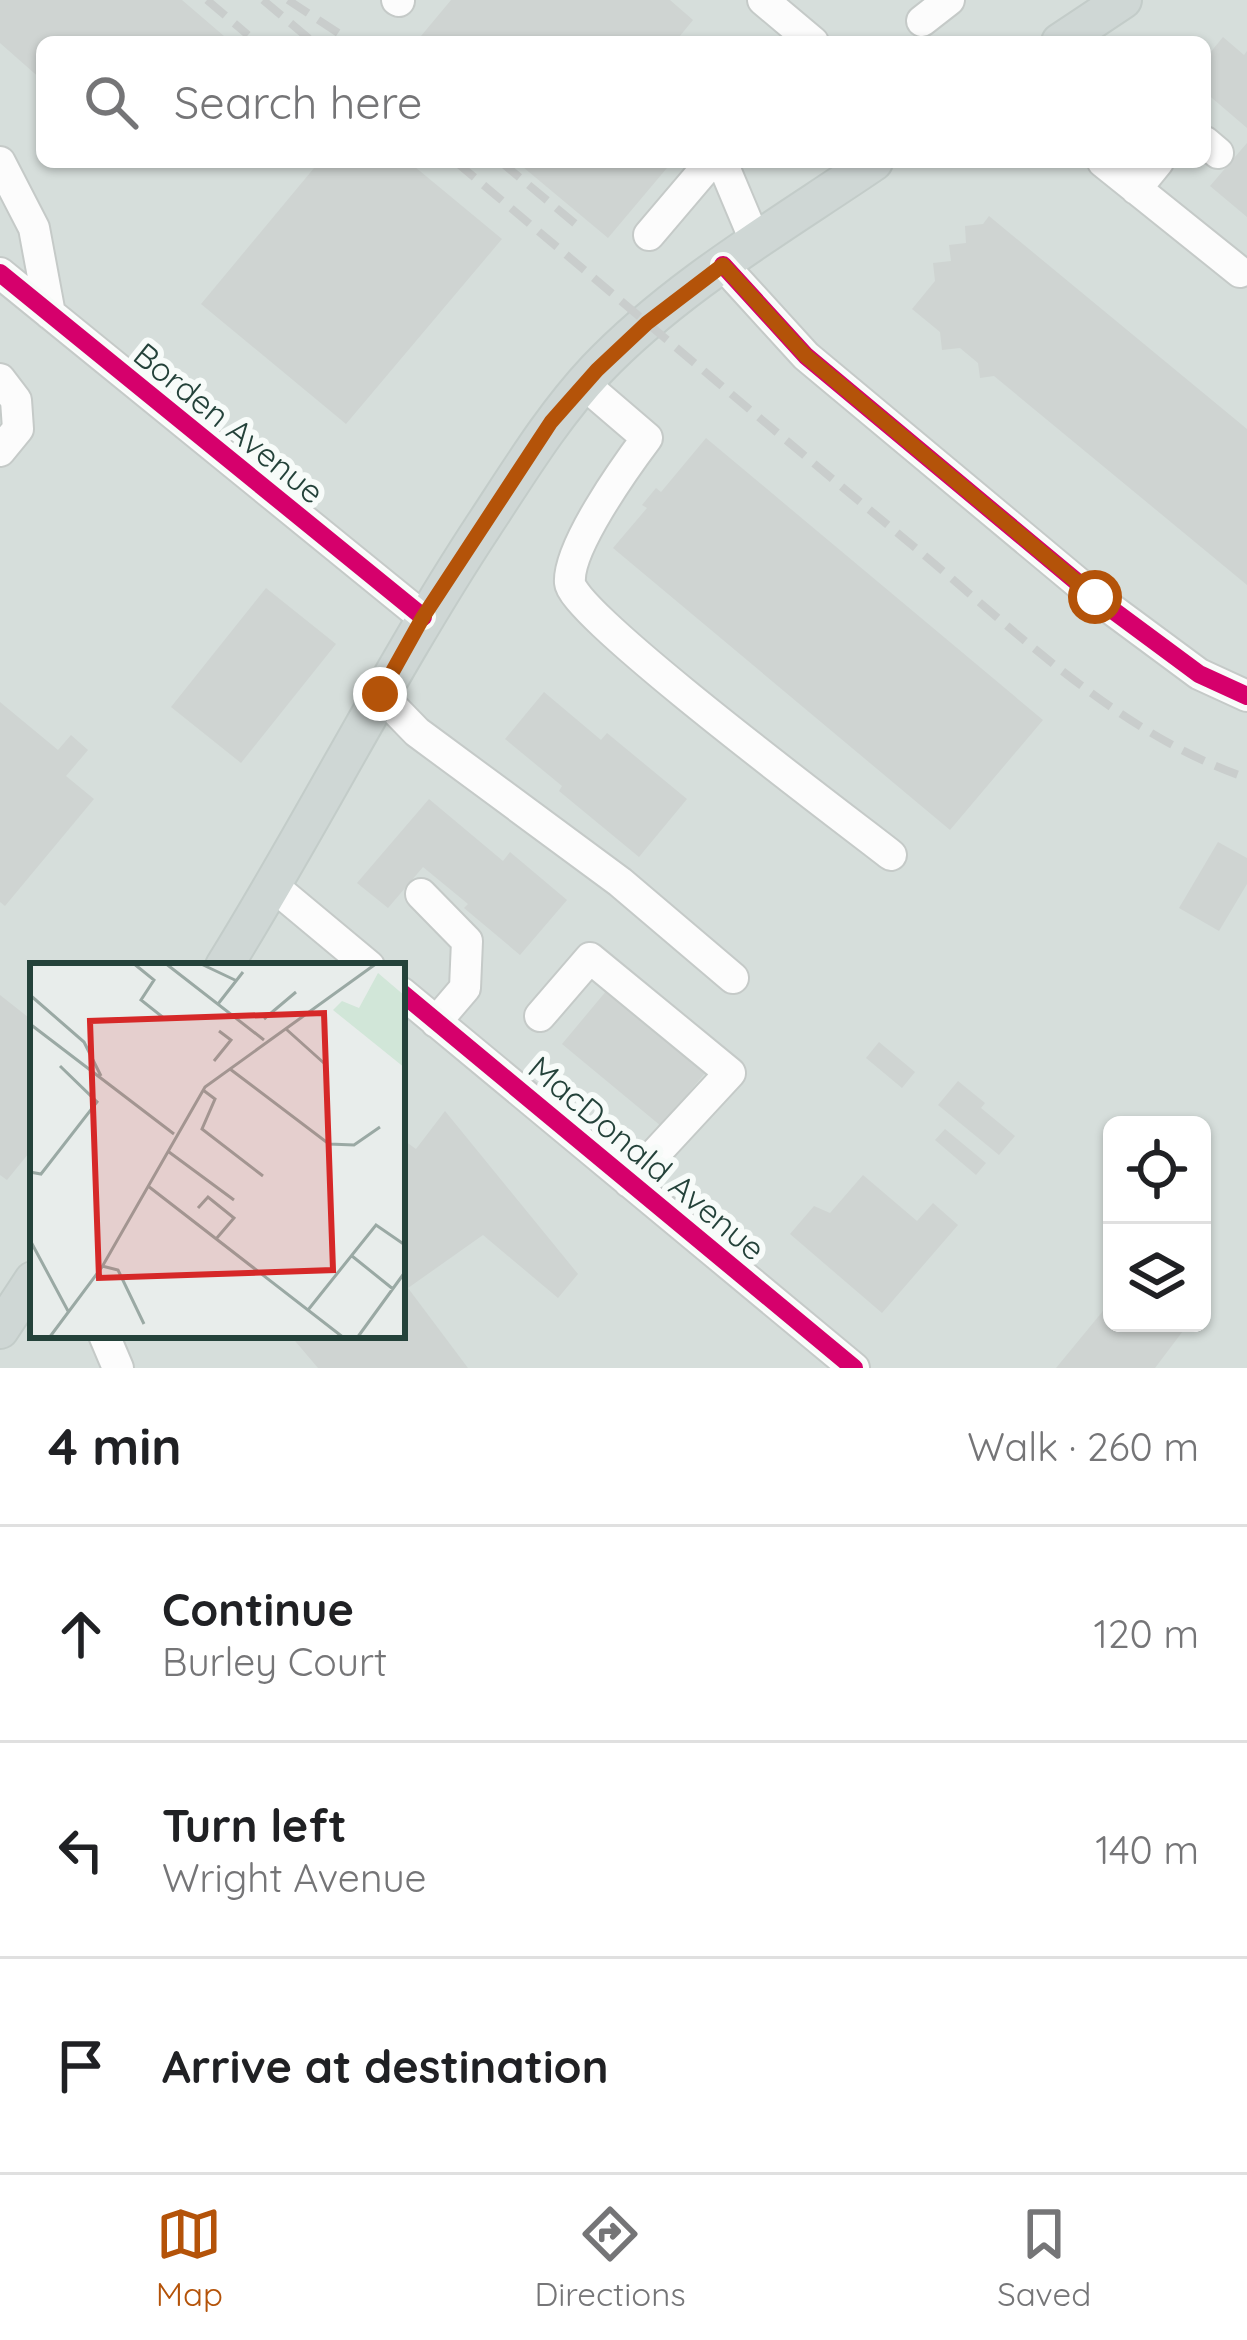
<!DOCTYPE html>
<meta charset="utf-8">
<style>
:root{--surface:#fff;--page:#f2f2f2;--text:#202124;--muted:#757577;--line:#e0e0e0;--accent:#b45309}
body{margin:0;font-family:Quicksand,sans-serif;background:var(--page);color:var(--text)}
.controls{position:absolute;right:36px;bottom:36px;display:grid;overflow:hidden;border-radius:18px;box-shadow:0 3px 9px #0004}
.controls button{width:108px;height:108px;display:grid;place-items:center;padding:0;border:0;border-bottom:3px solid var(--line);background:var(--surface);color:var(--text);font:60px sans-serif}
.stop{position:absolute;width:36px;height:36px;margin:-27px;border:9px solid #b45309;border-radius:50%;background:#fff}
.stop.end{background:#b45309;border-color:#fff;box-shadow:0 3px 12px #0008}
.list{margin:0;padding:0;list-style:none}
h2{display:flex;justify-content:space-between;align-items:center;height:156px;margin:0;padding:0 48px;font-size:51px}
h2 small{font-size:39px;font-weight:400;color:var(--muted)}
.list li{display:grid;grid-template-columns:78px 1fr auto;gap:36px;align-items:center;box-sizing:border-box;height:216px;padding:0 48px;border-top:3px solid var(--line)}
.list b{display:block;font-size:45px;white-space:nowrap}
.list p{margin:0;font-size:39px;white-space:nowrap;color:var(--muted)}
.list em{font-size:39px;font-style:normal;color:var(--muted)}
.icon{flex:none;width:66px;height:66px;fill:none;stroke:currentColor;stroke-width:2;stroke-linecap:round;stroke-linejoin:round}
.map{position:relative;flex:none;width:1247px;height:1368px;overflow:hidden}
.search{position:absolute;background:var(--surface);box-shadow:0 3px 9px #0004;left:36px;right:36px;top:36px;height:132px;display:flex;align-items:center;gap:30px;box-sizing:border-box;padding:0 42px;border-radius:18px;color:var(--muted);font-size:45px}
.sheet{height:804px;background:var(--surface)}
nav{display:flex;justify-content:space-around;align-items:center;box-sizing:border-box;height:168px;border-top:3px solid var(--line);background:var(--surface);font-size:33px;color:var(--muted)}
nav a{display:grid;justify-items:center;gap:6px}
nav .on{color:var(--accent)}
.map>svg:first-child{display:block}
.built{fill:#d6dedb;fill-rule:evenodd}
.building{fill:#cfd4d2}
.lines{fill:none;stroke-linecap:round;stroke-linejoin:round}
.minor-casing{stroke:#c5cac8;stroke-width:34}
.major-casing{stroke:#c3ccc9;stroke-width:40}
.minor{stroke:#fcfcfc;stroke-width:30}
.major{stroke:#cfd7d5;stroke-width:36}
.rail{stroke:#c9cdcc;stroke-width:8;stroke-dasharray:24 12;stroke-linecap:butt}
.cycleway-casing{stroke:#f7fbf9;stroke-width:26}
.cycleway{stroke:#d6006c;stroke-width:18}
.route{stroke:#b45309;stroke-width:15}
.labels{text-anchor:middle;stroke-width:12;stroke-linejoin:round;paint-order:stroke}
.street-label{font-size:33px;fill:#24423a;stroke:#f7fbf9}
.inset-road{fill:none;stroke:#9aa9a4;stroke-width:3}
.view{fill:#d62828;fill-opacity:0.15;stroke:#d62828;stroke-width:6}
.inset-edge{fill:none;stroke:#24423a;stroke-width:6}
</style>
<div class="map">
<svg width="1247" height="1368" viewBox="0 0 1247 1368">
<rect width="100%" height="100%" fill="#e8edeb"/>
<path class="built" d="M0,0H1247V1368H0ZM42,42H1205V162H42ZM33,966H402V1335H33ZM1112,1125H1202V1323H1112Z"/>
<path class="building" d="M0,0H182L231,42H42V80L0,43Z
M451,0H670L693,20L675,42H416Z
M1223,37L1244,55L1247,51V128L1205,92V59Z
M1247,143V217L1210,186Z
M319,162H409L502,239L346,424L201,304Z
M517,162H672L608,238Z
M989,216L1247,429V585L994,376L980,378L978,363L960,348L942,350L940,332L912,309L935,281L933,263L951,261L949,245L966,243L965,226L983,224Z
M706,438L1043,720L950,830L613,548L647,508L642,505L656,488L661,492Z
M266,588L336,644L241,763L171,707Z
M544,692L601,740L607,733L687,799L639,857L559,791L562,786L505,739Z
M0,702L58,750L71,735L88,750L66,776L94,799L5,906L0,902Z
M429,799L503,861L510,852L567,900L520,955L464,908L468,904L423,867L388,908L357,883Z
M1218,842L1247,858V884L1219,931L1179,908Z
M607,990L706,1072L661,1126L562,1044Z
M0,995L33,1021V1148L7,1180L0,1175Z
M879,1042L915,1072L902,1088L866,1058Z
M958,1081L985,1103L981,1108L1015,1136L999,1155L938,1105Z
M445,1111L578,1274L558,1298L483,1235L408,1288L468,1368H318L290,1335H402V1139L416,1149Z
M945,1129L986,1163L976,1175L935,1140Z
M863,1175L917,1221L933,1203L958,1225L882,1313L790,1234L814,1206L830,1213Z
M1112,1300V1323H1189L1155,1368H1056Z"/>
<g class="lines">
<g class="minor-casing">
<path id="minor" d="M397,0L399,1
M763,0L813,42
M922,21L949,0
M1205,142L1218,153
M0,162L34,228L50,314
M722,162L756,243
M1103,162L1240,272
M1136,189L1158,162
M649,235L711,162
M723,265L806,356L1095,597L1199,674L1247,696
M0,273L423,617
M0,379L16,400L18,429L0,451
M584,384L647,438C626,466 567,548 570,583C572,615 849,822 891,855
M380,694L417,732L620,882L733,978
M273,886L369,966
M421,894L467,941L465,988L436,1022
M402,993L854,1368
M540,1016L590,958L730,1073L629,1182
M104,1335L118,1368"/>
</g>
<g class="major-casing">
<path id="major" d="M1060,42L1123,0
M224,966C314,821 390,668 484,525C519,472 552,417 596,370C675,287 780,226 874,162
M0,1330L33,1280"/>
</g>
<use href="#minor" class="minor"/>
<use href="#major" class="major"/>
<path class="rail" d="M207,0L248,35
M263,0L313,42
M288,0L352,42
M456,162C610,291 763,422 918,550C1019,634 1121,735 1247,778
M501,162L578,226"/>
<g class="cycleway-casing">
<path id="cycleway" d="M723,265L806,356L1095,597L1199,674L1247,696
M0,273L423,617
M402,993L854,1368"/>
</g>
<use href="#cycleway" class="cycleway"/>
</g>
<g class="lines">
<path class="route" d="M380,694L423,617L551,422L597,370L647,323L723,265L806,356L1095,597"/>
</g>
<g class="labels">
<g class="street-label">
<text transform="translate(229 423) rotate(39)" y="12">Borden Avenue</text>
<text transform="translate(647 1158) rotate(40)" y="12">MacDonald Avenue</text>
</g>
</g>
<g transform="translate(30 963)">
<rect width="375" height="375" fill="#e8edeb"/>
<path d="M348,10L375,33V105L303,47L312,38L329,45Z" fill="#d1e6d8"/>
<path class="inset-road" d="M103,0L124,17L111,37L135,56M135,0L234,77M169,0L207,18M0,32L54,79L71,113M188,41L213,9M234,56L266,29M0,61L144,171M256,66L295,101M184,98L201,77L189,68M200,106L299,181L324,182L350,164M173,127L185,136L172,166L233,213M139,189L204,237M0,209L11,211L67,139L30,103M118,223L314,375M168,245L178,234L204,255L186,276M0,277L38,348M322,293L363,326M72,303L88,307L114,361M278,347L346,262L375,282M19,375L72,304L175,124L347,0M327,375L375,309"/>
<path class="view" d="M294,50L303,307L69,315L60,58Z"/>
<rect width="375" height="375" class="inset-edge"/>
</g>
</svg>
<div class="controls">
<button><svg class="icon" aria-label="locate" viewBox="0 0 24 24"><circle cx="12" cy="12" r="6"/><path d="M12 2v4M12 18v4M2 12h4M18 12h4"/></svg></button>
<button><svg class="icon" aria-label="layers" viewBox="0 0 24 24"><path d="M12 4l9 5-9 5-9-5zM3 14l9 5 9-5"/></svg></button>
</div>
<div class="stop" style="left:1095px;top:597px"></div>
<div class="stop end" style="left:380px;top:694px"></div>
<div class="search"><svg class="icon" aria-label="search" viewBox="0 0 24 24"><circle cx="10" cy="10" r="6"/><path d="M15 15l6 6"/></svg>Search here</div>
</div>
<section class="sheet">
<h2>4 min<small>Walk · 260 m</small></h2>
<ul class="list">
<li><svg class="icon" aria-label="ahead" viewBox="0 0 24 24"><path d="M12 20V5M6 11l6-6 6 6"/></svg><div><b>Continue</b><p>Burley Court</p></div><em>120 m</em></li>
<li><svg class="icon" aria-label="left" viewBox="0 0 24 24"><path d="M17 20v-9H6M10 6l-5 5 5 5"/></svg><div><b>Turn left</b><p>Wright Avenue</p></div><em>140 m</em></li>
<li><svg class="icon" aria-label="arrive" viewBox="0 0 24 24"><path d="M6 21V4h12l-3 4 3 4H6"/></svg><div><b>Arrive at destination</b></div></li>
</ul>
</section>
<nav>
<a class="on"><svg class="icon" aria-label="map" viewBox="0 0 24 24"><path d="M3 6l6-2 6 2 6-2v14l-6 2-6-2-6 2zM9 4v14M15 6v14"/></svg>Map</a>
<a><svg class="icon" aria-label="directions" viewBox="0 0 24 24"><path d="M12 3l9 9-9 9-9-9zM9 14v-3h6M13 9l2 2-2 2"/></svg>Directions</a>
<a><svg class="icon" aria-label="saved" viewBox="0 0 24 24"><path d="M7 4h10v16l-5-4-5 4z"/></svg>Saved</a>
</nav>
